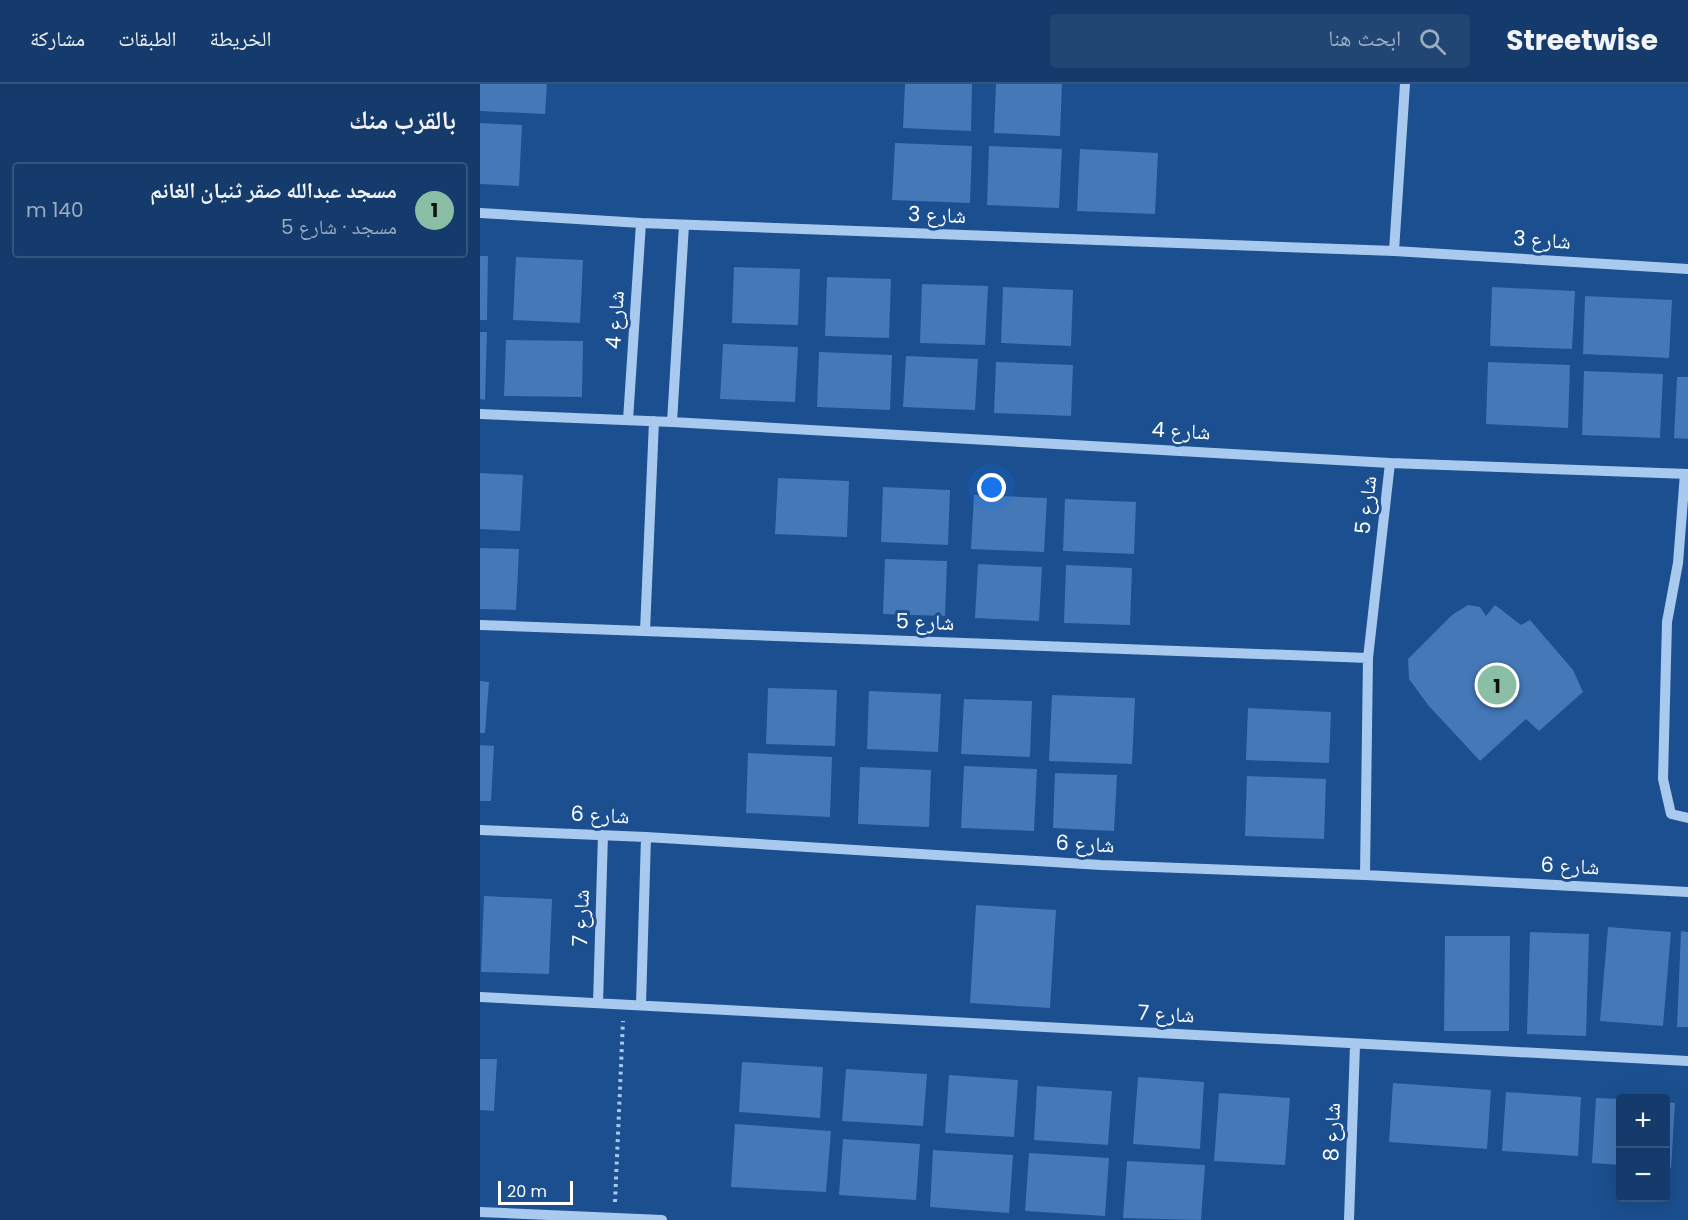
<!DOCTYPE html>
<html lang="ar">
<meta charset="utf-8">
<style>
:root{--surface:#143b6b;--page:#214673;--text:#f1f3f6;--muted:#9dadc1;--line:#33557e;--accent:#8abfa5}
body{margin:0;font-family:Poppins,"Noto Naskh Arabic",sans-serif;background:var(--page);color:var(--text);direction:rtl}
.controls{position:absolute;right:18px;bottom:18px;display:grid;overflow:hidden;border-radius:6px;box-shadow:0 6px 24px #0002}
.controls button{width:54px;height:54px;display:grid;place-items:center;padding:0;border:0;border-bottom:2px solid var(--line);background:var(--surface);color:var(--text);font:30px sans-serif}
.scale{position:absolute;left:18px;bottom:15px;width:75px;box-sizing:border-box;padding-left:6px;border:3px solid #fff;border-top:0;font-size:16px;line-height:21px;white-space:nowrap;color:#fff;-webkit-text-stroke:4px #1b4f8f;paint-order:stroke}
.you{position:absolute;left:512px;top:404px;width:21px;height:21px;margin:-15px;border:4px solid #fff;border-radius:50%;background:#1a73e8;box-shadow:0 0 0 9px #1a73e833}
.badge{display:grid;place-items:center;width:39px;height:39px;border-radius:50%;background:var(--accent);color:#111;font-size:20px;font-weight:700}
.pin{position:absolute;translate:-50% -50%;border:3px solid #fff;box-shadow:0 2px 6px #0006}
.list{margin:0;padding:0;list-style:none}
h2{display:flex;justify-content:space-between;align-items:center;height:78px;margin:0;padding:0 24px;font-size:26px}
h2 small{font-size:20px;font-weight:400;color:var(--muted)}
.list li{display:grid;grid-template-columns:39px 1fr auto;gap:18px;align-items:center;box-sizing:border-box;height:96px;margin:0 12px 12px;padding:0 12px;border:2px solid var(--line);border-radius:6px}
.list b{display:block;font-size:22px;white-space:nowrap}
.list p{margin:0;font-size:20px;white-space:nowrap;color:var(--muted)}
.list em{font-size:20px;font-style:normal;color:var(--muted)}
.icon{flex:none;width:33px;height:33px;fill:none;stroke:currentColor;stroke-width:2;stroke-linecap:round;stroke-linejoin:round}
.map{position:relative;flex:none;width:1208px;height:1136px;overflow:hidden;direction:ltr}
header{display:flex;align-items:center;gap:36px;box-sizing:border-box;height:84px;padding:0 30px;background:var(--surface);border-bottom:2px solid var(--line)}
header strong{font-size:28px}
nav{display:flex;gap:33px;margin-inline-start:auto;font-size:21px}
.search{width:420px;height:54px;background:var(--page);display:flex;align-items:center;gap:15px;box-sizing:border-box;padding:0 21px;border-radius:6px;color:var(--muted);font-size:22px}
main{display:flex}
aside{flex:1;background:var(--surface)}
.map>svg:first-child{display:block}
.building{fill:#4478b7}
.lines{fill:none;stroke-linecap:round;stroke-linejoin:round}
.path{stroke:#a9c9ee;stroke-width:4;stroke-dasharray:3 4.5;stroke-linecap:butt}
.minor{stroke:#a9c9ee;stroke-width:10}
.labels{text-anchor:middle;stroke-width:6;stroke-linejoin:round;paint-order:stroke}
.street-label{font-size:21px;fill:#fff;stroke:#1b4f8f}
</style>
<header>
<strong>Streetwise</strong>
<div class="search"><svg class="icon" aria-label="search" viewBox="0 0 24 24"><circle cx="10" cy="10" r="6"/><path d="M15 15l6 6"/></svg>ابحث هنا</div>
<nav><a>الخريطة</a><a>الطبقات</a><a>مشاركة</a></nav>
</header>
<main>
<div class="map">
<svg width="1208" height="1136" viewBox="0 0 1208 1136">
<rect width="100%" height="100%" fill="#1b4f8f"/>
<path class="building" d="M0,0H67L65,30L0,27Z
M425,0H492L491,47L423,44Z
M516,0H582L580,52L514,49Z
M0,39L42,41L39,102L0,100Z
M415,59L492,62L490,119L412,116Z
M509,62L582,65L579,124L507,121Z
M600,65L678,69L675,130L597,127Z
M0,172H8L7,236H0Z
M36,173L103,176L100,239L33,236Z
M254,183L320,185L318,241L252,239Z
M347,193L411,195L409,254L345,252Z
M442,200L508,202L505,261L440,259Z
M523,203L593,206L591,262L521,259Z
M1012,203L1095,207L1092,265L1010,262Z
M1105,212L1192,216L1189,274L1103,270Z
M0,248H7L5,316L0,315Z
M26,256L103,257L102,313L24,312Z
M243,260L318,263L315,318L240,315Z
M339,268L412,271L410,326L337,323Z
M426,272L498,275L495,326L423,323Z
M516,278L593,281L591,332L514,329Z
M1008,278L1090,281L1088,344L1006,340Z
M1104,287L1183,290L1180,354L1102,351Z
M1197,293H1208V355L1194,354Z
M0,389L43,391L40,447L0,445Z
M298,394L369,397L367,453L295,450Z
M403,403L470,406L468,461L401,458Z
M494,411L567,414L564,468L491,465Z
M585,415L656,418L654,470L583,467Z
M0,464L39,465L36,526L0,525Z
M405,475L467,477L465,532L403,530Z
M498,480L562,483L559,537L495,534Z
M586,481L652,484L650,541L584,539Z
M988,521L1000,523L1006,532L1015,521L1041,541L1050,536L1093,586L1103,608L1059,647L1046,635L1000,677L948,621L929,595L928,575L972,531Z
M0,597L9,598L5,649H0Z
M288,604L357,606L355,662L286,660Z
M389,607L461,610L458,668L387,665Z
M572,611L655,614L652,680L569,677Z
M484,615L552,617L550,673L481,670Z
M768,624L851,628L849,679L766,676Z
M0,661L14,662L11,717H0Z
M268,669L352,673L350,733L266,729Z
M484,682L557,685L554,747L481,744Z
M380,683L451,686L449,743L378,740Z
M575,689L637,691L634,747L573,744Z
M767,692L846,695L844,755L765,752Z
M4,812L72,815L69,890L1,888Z
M496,821L576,826L570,924L490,919Z
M1128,843L1191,848L1183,942L1120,937Z
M1201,847L1208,848V943H1197Z
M1050,848L1109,850L1106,952L1047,950Z
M965,852H1030L1029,947H964Z
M0,975H17L14,1027L0,1026Z
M262,978L343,983L340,1034L259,1028Z
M366,985L447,990L443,1042L362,1037Z
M469,991L538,996L534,1053L465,1049Z
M658,993L724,998L720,1065L653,1060Z
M913,999L1011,1006L1007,1065L909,1058Z
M557,1002L632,1007L628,1061L554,1056Z
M1026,1008L1101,1013L1098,1072L1022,1067Z
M739,1009L810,1014L805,1081L734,1077Z
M1116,1014L1140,1015V1081L1112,1079Z
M1186,1018L1195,1019L1191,1084H1186Z
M255,1040L351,1047L346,1108L251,1103Z
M363,1055L440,1060L436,1116L359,1111Z
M453,1066L533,1071L529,1129L450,1123Z
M549,1069L629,1074L625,1132L545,1127Z
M647,1077L725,1081L721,1136L643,1134Z"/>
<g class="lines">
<path class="path" d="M135,1118L143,937"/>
<path class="minor" d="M0,129L161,139L914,167L1208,185
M914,167L925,0
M0,330L192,338L910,379L1208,390
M148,336L161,139
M192,338L204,141
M1205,390L1198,479L1187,538L1183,695L1191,730L1208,734
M0,541L888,574
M165,547L174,337
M0,746L166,753L621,781L885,791L1208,808
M885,791L888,574L910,379
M0,913L1208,977
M118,919L123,751
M161,920L166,753
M0,1128L182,1136
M869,1136L875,961"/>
</g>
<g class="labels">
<g class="street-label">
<text transform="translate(457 131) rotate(2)" y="7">شارع 3</text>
<text transform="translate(1062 156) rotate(4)" y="7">شارع 3</text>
<text transform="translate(135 236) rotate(-86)" y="7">شارع 4</text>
<text transform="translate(701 347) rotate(3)" y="7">شارع 4</text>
<text transform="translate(886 421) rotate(-83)" y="7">شارع 5</text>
<text transform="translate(445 538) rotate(2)" y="7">شارع 5</text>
<text transform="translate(120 731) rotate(3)" y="7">شارع 6</text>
<text transform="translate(605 760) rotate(3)" y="7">شارع 6</text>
<text transform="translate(1090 782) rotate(3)" y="7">شارع 6</text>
<text transform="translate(101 834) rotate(-88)" y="7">شارع 7</text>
<text transform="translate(686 930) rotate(3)" y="7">شارع 7</text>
<text transform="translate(852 1048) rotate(-88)" y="7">شارع 8</text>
</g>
</g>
</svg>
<div class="controls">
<button>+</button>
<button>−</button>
</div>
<div class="scale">20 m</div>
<div class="you"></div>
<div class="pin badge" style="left:1017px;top:601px">1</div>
</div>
<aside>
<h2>بالقرب منك<small></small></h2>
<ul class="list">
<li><span class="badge">1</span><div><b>مسجد عبدالله صقر ثنيان الغانم</b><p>مسجد · شارع 5</p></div><em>140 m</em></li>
</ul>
</aside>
</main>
